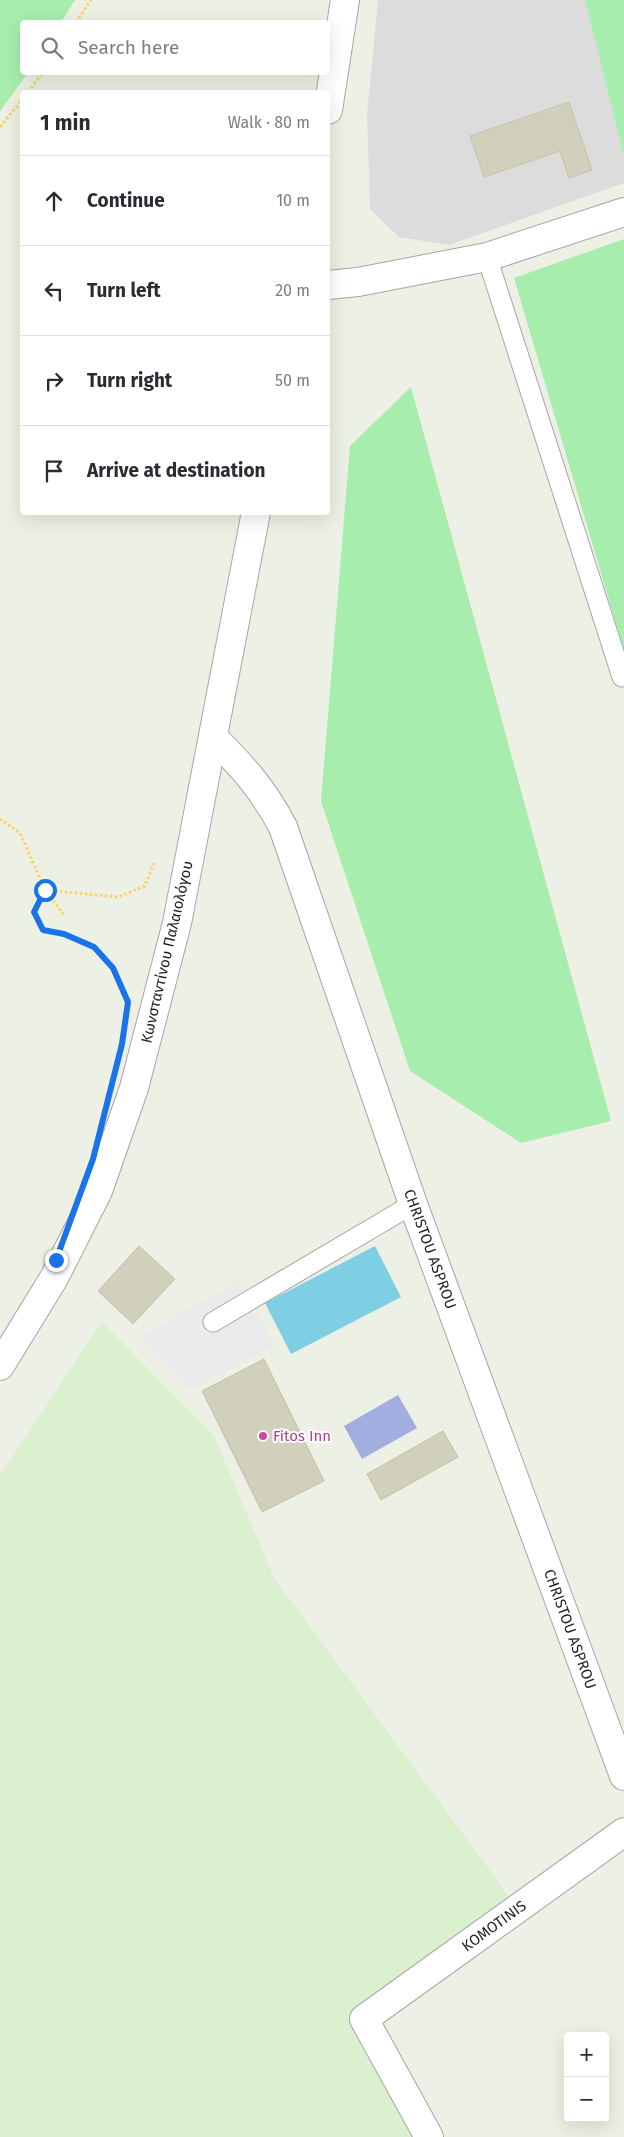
<!DOCTYPE html>
<meta charset="utf-8">
<style>
:root{--surface:#fff;--page:#f7f7f7;--text:#2b2b33;--muted:#7c7c81;--line:#e1e1e2}
body{margin:0;font-family:"Fira Sans",sans-serif;background:var(--page);color:var(--text)}
.controls{position:absolute;right:15px;bottom:15px;display:grid;overflow:hidden;border-radius:5px;box-shadow:0 5px 20px #0002}
.controls button{width:45px;height:45px;display:grid;place-items:center;padding:0;border:0;border-bottom:1px solid var(--line);background:var(--surface);color:var(--text);font:25px sans-serif}
.stop{position:absolute;width:15px;height:15px;margin:-11px;border:4px solid #1a73e8;border-radius:50%;background:#fff}
.stop.end{background:#1a73e8;border-color:#fff;box-shadow:0 1px 5px #0008}
.list{margin:0;padding:0;list-style:none}
h2{display:flex;justify-content:space-between;align-items:center;height:65px;margin:0;padding:0 20px;font-size:21px}
h2 small{font-size:16px;font-weight:400;color:var(--muted)}
.list li{display:grid;grid-template-columns:32px 1fr auto;gap:15px;align-items:center;box-sizing:border-box;height:90px;padding:0 20px;border-top:1px solid var(--line)}
.list b{display:block;font-size:19px;white-space:nowrap}
.list em{font-size:16px;font-style:normal;color:var(--muted)}
.icon{flex:none;width:28px;height:28px;fill:none;stroke:currentColor;stroke-width:2;stroke-linecap:round;stroke-linejoin:round}
.map{position:relative;flex:none;width:624px;height:2137px;overflow:hidden}
.search{position:absolute;background:var(--surface);box-shadow:0 5px 20px #0002;left:20px;top:20px;width:310px;height:55px;display:flex;align-items:center;gap:12px;box-sizing:border-box;padding:0 18px;border-radius:5px;color:var(--muted);font-size:19px}
.panel{position:absolute;background:var(--surface);box-shadow:0 5px 20px #0002;left:20px;top:90px;width:310px;height:425px;border-radius:5px}
.map>svg:first-child{display:block}
.residential{fill:#dddcdc}
.farmland{fill:#daf0ce}
.grass{fill:#a7edae}
.pitch{fill:#7ecfe4}
.parking{fill:#ebebeb}
.water{fill:#a2ade0}
.building{fill:#d0d0bd;stroke:#c2c3a6}
.lines{fill:none;stroke-linecap:round;stroke-linejoin:round}
.service-casing{stroke:#a6a6a6;stroke-width:21}
.minor-casing{stroke:#a6a6a6;stroke-width:30}
.tertiary-casing{stroke:#a6a6a6;stroke-width:30}
.path{stroke:#ffd066;stroke-width:3;stroke-dasharray:2.5 2.5;stroke-linecap:butt}
.service{stroke:#fff;stroke-width:19}
.minor{stroke:#fff;stroke-width:28}
.tertiary{stroke:#fff;stroke-width:28}
.route{stroke:#1a73e8;stroke-width:6}
.hotel-dot{fill:#d1479c;stroke:#fff;stroke-width:2}
.labels{text-anchor:middle;stroke-width:4;stroke-linejoin:round;paint-order:stroke}
.street-label{font-size:15px;fill:#1f1f1f;stroke:#fff}
.hotel-label{font-size:15px;fill:#b23c85;stroke:#fff;text-anchor:start}
</style>
<div class="map">
<svg width="624" height="2137" viewBox="0 0 624 2137">
<rect width="100%" height="100%" fill="#edf0e4"/>
<path class="residential" d="M378,0H585L624,157V183L449,245L399,237L370,209L367,115Z"/>
<path class="farmland" d="M102,1322L214,1436L274,1578L516,1906L360,2019L421,2137H0V1476Z"/>
<path class="grass" d="M0,0H75L61,22H22V72L28,73L0,111Z
M585,0H624V157Z
M624,239V651L514,278Z
M411,387L611,1121L521,1143L410,1071L321,801L350,446Z"/>
<path class="pitch" d="M375,1246L401,1297L291,1354L265,1303Z"/>
<path class="parking" d="M240,1280L274,1346L190,1390L141,1336Z"/>
<path class="water" d="M398,1395L417,1428L362,1459L344,1426Z"/>
<path class="building" d="M569,102L592,170L569,178L560,151L484,177L470,136Z
M139,1246L175,1279L133,1324L98,1291Z
M264,1359L324,1481L262,1512L202,1391Z
M443,1431L458,1457L381,1500L367,1474Z"/>
<g class="lines">
<g class="service-casing">
<path id="service" d="M487,257L622,677
M213,1322L413,1204"/>
</g>
<g class="minor-casing">
<path id="minor" d="M328,285L358,282L487,257L624,212
M213,737C243,767 263,789 283,827L413,1204L624,1776
M429,2137L364,2019L624,1832"/>
</g>
<g class="tertiary-casing">
<path id="tertiary" d="M328,110L345,0
M0,1366L54,1278L98,1191L134,1088L177,923L256,512"/>
</g>
<path class="path" d="M76,22L91,0
M28,92L43,72
M0,127L22,100
M0,819L20,833L45,890L64,915
M45,890L34,913L43,931C70,934 99,944 114,969C118,977 121,986 125,994
M45,890L118,897L145,886L154,863"/>
<use href="#service" class="service"/>
<use href="#minor" class="minor"/>
<use href="#tertiary" class="tertiary"/>
</g>
<g class="lines">
<path class="route" d="M45,890L34,912L43,930L64,934L94,947L113,968L128,1002L122,1044L93,1159L56,1260"/>
</g>
<circle class="hotel-dot" cx="263" cy="1436" r="5"/>
<g class="labels">
<g class="street-label">
<text transform="translate(167 952) rotate(-77)" y="5">Κωνσταντίνου Παλαιολόγου</text>
<text transform="translate(430 1249) rotate(70)" y="5">CHRISTOU ASPROU</text>
<text transform="translate(570 1629) rotate(70)" y="5">CHRISTOU ASPROU</text>
<text transform="translate(494 1926) rotate(-36)" y="5">KOMOTINIS</text>
</g>
<g class="hotel-label">
<text x="273" y="1441">Fitos Inn</text>
</g>
</g>
</svg>
<div class="controls">
<button>+</button>
<button>−</button>
</div>
<div class="stop" style="left:45px;top:890px"></div>
<div class="stop end" style="left:56px;top:1260px"></div>
<div class="search"><svg class="icon" aria-label="search" viewBox="0 0 24 24"><circle cx="10" cy="10" r="6"/><path d="M15 15l6 6"/></svg>Search here</div>
<section class="panel">
<h2>1 min<small>Walk · 80 m</small></h2>
<ul class="list">
<li><svg class="icon" aria-label="ahead" viewBox="0 0 24 24"><path d="M12 20V5M6 11l6-6 6 6"/></svg><div><b>Continue</b></div><em>10 m</em></li>
<li><svg class="icon" aria-label="left" viewBox="0 0 24 24"><path d="M17 20v-9H6M10 6l-5 5 5 5"/></svg><div><b>Turn left</b></div><em>20 m</em></li>
<li><svg class="icon" aria-label="right" viewBox="0 0 24 24"><path d="M7 20v-9h11M14 6l5 5-5 5"/></svg><div><b>Turn right</b></div><em>50 m</em></li>
<li><svg class="icon" aria-label="arrive" viewBox="0 0 24 24"><path d="M6 21V4h12l-3 4 3 4H6"/></svg><div><b>Arrive at destination</b></div></li>
</ul>
</section>
</div>
